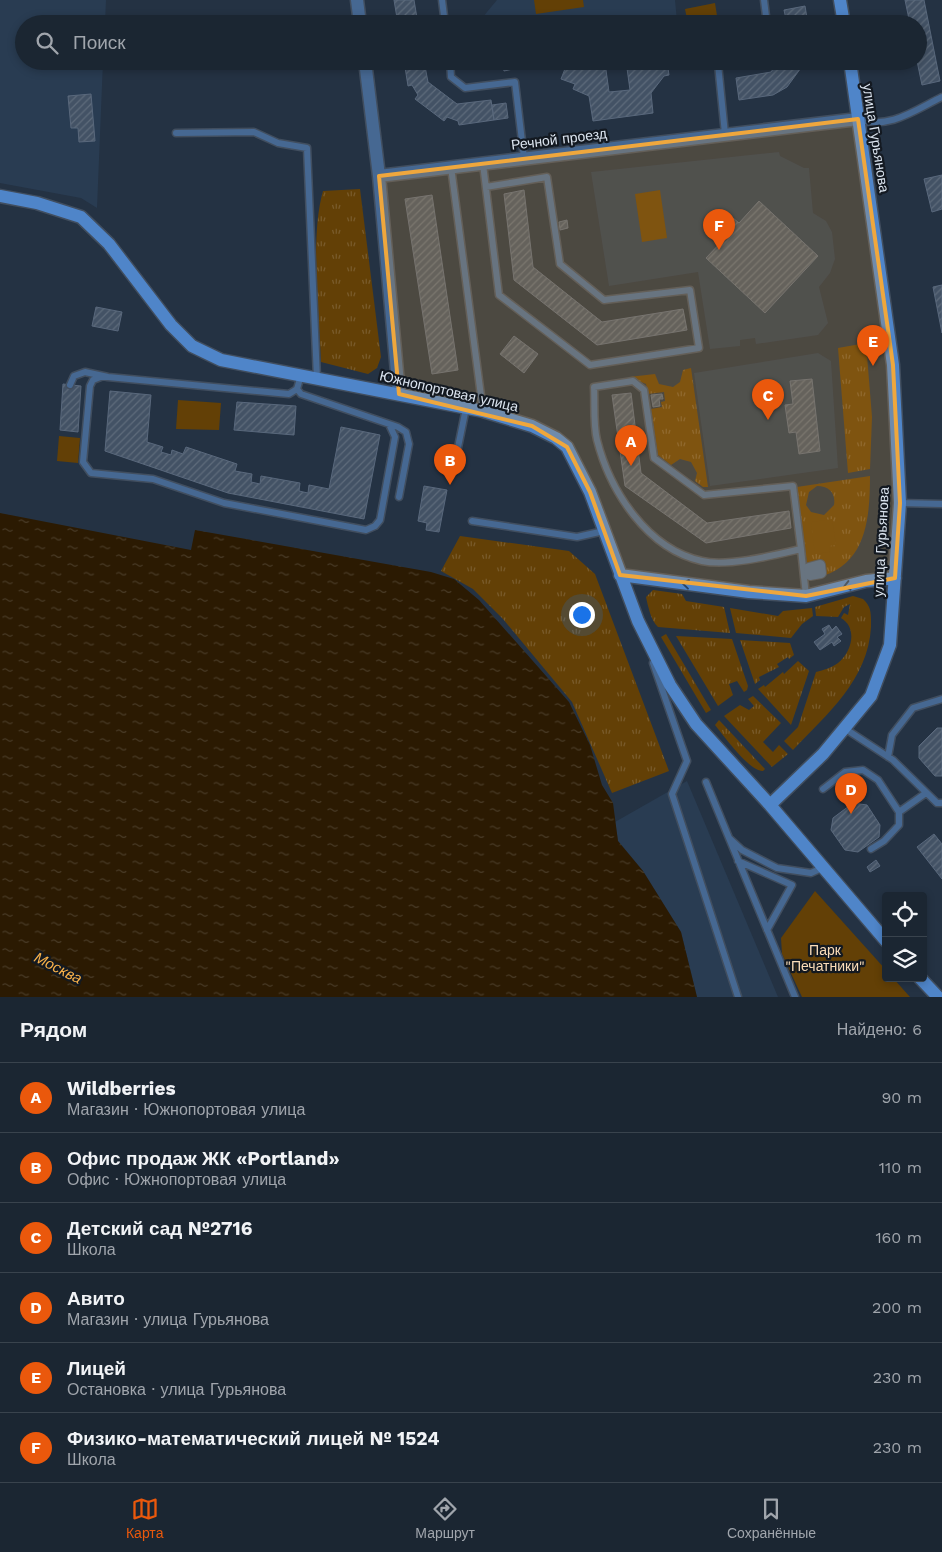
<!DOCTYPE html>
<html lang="ru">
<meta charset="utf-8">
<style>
:root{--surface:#1b2632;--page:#242e3a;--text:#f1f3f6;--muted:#a0a5ac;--line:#39434d;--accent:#ea580c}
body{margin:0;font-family:"Work Sans",sans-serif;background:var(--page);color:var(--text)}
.controls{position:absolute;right:15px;bottom:15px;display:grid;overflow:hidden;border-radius:5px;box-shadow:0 2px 8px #0003}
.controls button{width:45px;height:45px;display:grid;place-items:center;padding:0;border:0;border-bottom:1px solid var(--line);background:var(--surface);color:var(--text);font:25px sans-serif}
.you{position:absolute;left:581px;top:614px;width:18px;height:18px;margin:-12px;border:4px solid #fff;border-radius:50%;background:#1a73e8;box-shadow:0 0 0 8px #1a73e833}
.badge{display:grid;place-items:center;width:32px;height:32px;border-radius:50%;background:var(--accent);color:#fff;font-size:16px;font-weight:700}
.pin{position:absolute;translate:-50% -41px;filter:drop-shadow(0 1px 2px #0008)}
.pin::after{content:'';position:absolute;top:26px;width:18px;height:15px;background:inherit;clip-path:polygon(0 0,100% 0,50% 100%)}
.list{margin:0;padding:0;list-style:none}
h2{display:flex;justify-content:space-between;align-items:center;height:65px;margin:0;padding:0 20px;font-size:21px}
h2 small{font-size:16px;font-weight:400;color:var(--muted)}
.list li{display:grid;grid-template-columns:32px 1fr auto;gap:15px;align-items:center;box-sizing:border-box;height:70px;padding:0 20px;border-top:1px solid var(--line)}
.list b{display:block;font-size:19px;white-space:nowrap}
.list p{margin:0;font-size:16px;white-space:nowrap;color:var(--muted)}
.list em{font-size:16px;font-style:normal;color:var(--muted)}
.icon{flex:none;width:28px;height:28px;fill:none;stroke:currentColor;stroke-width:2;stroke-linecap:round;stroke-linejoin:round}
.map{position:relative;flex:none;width:942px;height:997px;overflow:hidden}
.search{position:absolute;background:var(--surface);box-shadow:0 2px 8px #0003;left:15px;right:15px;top:15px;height:55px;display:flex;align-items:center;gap:12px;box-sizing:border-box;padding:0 18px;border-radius:28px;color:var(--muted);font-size:19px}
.sheet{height:485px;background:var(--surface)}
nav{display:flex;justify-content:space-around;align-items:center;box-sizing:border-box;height:70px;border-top:1px solid var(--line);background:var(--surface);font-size:14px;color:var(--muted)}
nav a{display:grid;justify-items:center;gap:2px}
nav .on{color:var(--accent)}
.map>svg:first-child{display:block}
.built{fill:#293c52}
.grass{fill:url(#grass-tufts);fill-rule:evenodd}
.park{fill:#634006}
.water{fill:url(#water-ripples)}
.building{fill:url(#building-hatch);stroke:#59687c}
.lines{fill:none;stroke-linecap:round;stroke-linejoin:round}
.service-casing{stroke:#414e5f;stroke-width:9}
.pedestrian-casing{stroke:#414e5f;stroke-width:12}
.minor-casing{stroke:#414e5f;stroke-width:15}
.secondary-casing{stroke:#414e5f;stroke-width:15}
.service{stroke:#466892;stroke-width:6}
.pedestrian{stroke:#466892;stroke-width:10}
.minor{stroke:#466892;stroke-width:12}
.secondary{stroke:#4f85c9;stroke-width:12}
.oneway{stroke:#2b4464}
.marked{fill:#efa73d;fill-opacity:0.2;stroke:#efa73d;stroke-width:4;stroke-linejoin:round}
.labels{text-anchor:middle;stroke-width:4.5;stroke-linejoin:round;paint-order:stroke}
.street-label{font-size:14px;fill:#dbe4ef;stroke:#131921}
.park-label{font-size:14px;fill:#fbddb9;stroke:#131921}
.water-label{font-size:15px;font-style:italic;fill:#fab249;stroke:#131921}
</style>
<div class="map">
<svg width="942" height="997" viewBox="0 0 942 997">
<defs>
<pattern id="grass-tufts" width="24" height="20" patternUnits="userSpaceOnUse" patternTransform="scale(1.25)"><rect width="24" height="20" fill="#634006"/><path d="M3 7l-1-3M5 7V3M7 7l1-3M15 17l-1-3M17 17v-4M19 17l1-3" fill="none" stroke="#795b2b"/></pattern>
<pattern id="water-ripples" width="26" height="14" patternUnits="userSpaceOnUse" patternTransform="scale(1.25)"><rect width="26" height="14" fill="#2b1a02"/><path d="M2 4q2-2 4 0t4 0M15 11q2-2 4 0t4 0" fill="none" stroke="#493b27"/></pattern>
<pattern id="building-hatch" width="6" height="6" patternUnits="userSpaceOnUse" patternTransform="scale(1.25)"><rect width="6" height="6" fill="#435265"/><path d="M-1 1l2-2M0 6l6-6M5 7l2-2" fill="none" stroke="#5e6b7b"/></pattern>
</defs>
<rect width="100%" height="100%" fill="#243243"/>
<path class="built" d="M0,0H106L105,24H24V61H103L97,208L81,198L0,183Z
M497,0H675L677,21L657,24H477Z
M779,152L780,156L804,168H809L813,213L826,221L832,232L835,259L830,273L819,287L828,323L818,335L756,344L755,338L740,340V346L710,349L698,272L609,286L591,172Z
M818,353L831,361L838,468L710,486L694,373Z
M687,781L778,997H697L681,932L643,871L618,841L615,822Z"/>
<path class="grass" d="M360,189L381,357L377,368L368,374L321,362C319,313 310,236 323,191Z
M866,343L872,417L870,469L848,473L838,348Z
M691,368L708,487H703L695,481L697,473L691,462L680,459L671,465L658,455L651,409L662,407L661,402L665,401L664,392L648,394L646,384L629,377L655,374L659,384L673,387L680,382L683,370Z
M870,476C870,523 865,571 809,579L797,487ZM817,486C829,486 836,493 834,505L824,515L811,512L806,505L809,492Z
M460,536L569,551L595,574L669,771L612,793L572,702L503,619L473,589L441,571Z
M653,590L682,594L686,601L724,607L730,633L658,627C651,621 648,606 646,597Z
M853,596L863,599C872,607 871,615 871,627C868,680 827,714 793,750L784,741L798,727L816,672C824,670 831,668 838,663C852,652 858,628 841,618L844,613L848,615L850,604L844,607L838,617L816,616L815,607Z
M730,608L778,616L783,611L812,608L813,616L802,624L791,638L736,633Z
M666,634L711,710L706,713L661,637Z
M676,636L732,639L748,686L747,690L744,692L737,681L729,684L733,695L718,706Z
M740,640L790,643L794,655L789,659L788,657L777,664L779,667L759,677L760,680L755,684Z
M798,661L809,671L791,725L758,689L764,685L765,687L783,672L784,674Z
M753,696L781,723L763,742L773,752L779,745L788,754L772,767L724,716L740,705L749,710L754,706L748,699Z
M719,720L765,769L763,771C750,772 723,735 715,725Z"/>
<path class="park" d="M534,0H583L584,7L536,14Z
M715,3L718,22L688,24L685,9Z
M660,190L667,238L642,242L635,194Z
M178,400L221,403L219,430L176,429Z
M59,436L80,438L78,463L57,461Z
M832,519L836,545L829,546L830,552L815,554L811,522Z
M815,891L886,970V978H893L910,997H802L782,954L781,938Z"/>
<path class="water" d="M0,513L191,550L195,530L431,572L454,579L479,600L569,702L590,745L602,785L613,803L618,841L643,871L681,932L697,997H0Z"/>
<path class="building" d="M394,0H414L418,24H398Z
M905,0H924L940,81L922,85L917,61L918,24H910Z
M805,6L808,24H787L784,10Z
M404,61H424L428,82L457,104L491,100L494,120L459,125L458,121L447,117L444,121L415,99L418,95L412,85L408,86Z
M511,61L513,69L504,71L502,62Z
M568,61H586L593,64L595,61L609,63L606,70L609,92L630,90L626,61H667L669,75L664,76L651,93L653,113L593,121L589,96L573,89L575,84L561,79Z
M779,61H806L787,87L773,95L739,100L736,78L771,72Z
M91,94L95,141L79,142L78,128H71L68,96Z
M506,103L508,118L494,120L492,105Z
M942,175V209L932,212L924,179Z
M524,190L533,267L602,322L683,309L687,330L597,345L514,280L504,194Z
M432,195L458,370L432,374L405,199Z
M759,201L818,256L765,313L706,258L724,239L719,234L733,218L739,223Z
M567,220L568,228L560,230L559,222Z
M942,285V333L933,287Z
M96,307L122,312L118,331L92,326Z
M514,336L538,354L524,373L500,354Z
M812,379L820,451L799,454L796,432L789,433L785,405L793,404L790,381Z
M63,384L81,386L78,432L60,430Z
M110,391L151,395L147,442L163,447L161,452L171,455L172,450L183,454L186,447L237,464L235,471L252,474L251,482L260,484L261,476L300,483L299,491L308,493L309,485L329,489L341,427L380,435L364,519L228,493L105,451Z
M631,393L641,473L707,523L789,511L791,528L706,543L625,486L612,395Z
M662,394L663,399H659L660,406L653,407L651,395Z
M237,402L296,406L294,435L234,430Z
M424,486L447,490L439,532L426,530L427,523L418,521Z
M829,625L832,630L836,626L842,634L837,637L841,641L834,646L832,642L820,650L814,642L825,634L822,629Z
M937,728H942V776H935L919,758V746Z
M853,803L867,805L880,825L879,837L858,852L845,850L831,830L833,818Z
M934,834L942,844V879L917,847Z
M876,860L880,866L870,872L867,867Z"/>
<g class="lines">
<g class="service-casing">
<path id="service" d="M442,0L445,24
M764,0L767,24
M450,61L451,77L465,88L515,82L524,158
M858,119C889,130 915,110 942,97
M176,133L254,132L278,143L307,148L317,378
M725,134L718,64L739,61
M483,164L499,295L590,365L699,348L690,290L604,300L560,264L547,177L486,187
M451,167L483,411
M103,376L93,380L90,386L83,462L91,473L153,479L224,503L366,530L375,526L380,520L395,437L389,424
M633,381L644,390L654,458L704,495L793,486L801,549C775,555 728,567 702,561C647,549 610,491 597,440C593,424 595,404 594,387Z
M70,385L74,376L85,372L108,377L289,394L297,389L301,375
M297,389L301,394L398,427L406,432L409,444L399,497
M454,467L466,408
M900,503L942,504
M472,521L577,537L604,531
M801,549L806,596
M653,663L687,761L672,794L738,997
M844,728L893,760L937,803H942
M888,757L892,735L913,708L942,699
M706,782L729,838L742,850L777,868L811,873L822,868
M823,789L845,772L863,770L878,780L899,812L926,793
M729,838L795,997
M871,849L884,841L899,825V812
M738,861L792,885L767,930"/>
</g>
<g class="pedestrian-casing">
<path id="pedestrian" d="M820,565L821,573L810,575L809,568Z"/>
</g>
<g class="minor-casing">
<path id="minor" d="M357,0L360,24
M365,61L379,176L399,394
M379,176L858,119"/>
</g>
<g class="secondary-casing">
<path id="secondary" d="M840,0L844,24
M0,196L37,203L81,217L109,244L171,325L192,346L221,360L483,411L532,426L556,438L567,447L590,492L638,621L670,685L696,724L770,805L886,941
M620,575L749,592L806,596L866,581L895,578
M770,805L823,754L871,696L890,645L900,503L893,365L850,61
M920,978L938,997"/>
</g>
<use href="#service" class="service"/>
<use href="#pedestrian" class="pedestrian"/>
<use href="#minor" class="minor"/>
<use href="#secondary" class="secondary"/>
</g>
<defs><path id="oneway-chevron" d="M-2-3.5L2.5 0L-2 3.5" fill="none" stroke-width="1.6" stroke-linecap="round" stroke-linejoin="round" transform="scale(1.25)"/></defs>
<g class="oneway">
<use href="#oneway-chevron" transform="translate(686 584) rotate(-173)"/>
<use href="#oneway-chevron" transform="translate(847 586) rotate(166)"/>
</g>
<path class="marked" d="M858,119L893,365L900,503L895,578L806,596L620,575L590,492L567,447L532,426L399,394L379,176Z"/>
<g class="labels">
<g class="street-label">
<text transform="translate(876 138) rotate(81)" y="5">улица Гурьянова</text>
<text transform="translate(559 139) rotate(-7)" y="5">Речной проезд</text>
<text transform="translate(449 391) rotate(13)" y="5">Южнопортовая улица</text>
<text transform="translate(881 542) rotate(-87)" y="5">улица Гурьянова</text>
</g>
<g class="park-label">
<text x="825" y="955">Парк<tspan x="825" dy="16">"Печатники"</tspan></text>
</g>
<g class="water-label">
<text transform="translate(58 968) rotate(27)" y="5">Москва</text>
</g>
</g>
</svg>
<div class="controls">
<button><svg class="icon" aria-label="locate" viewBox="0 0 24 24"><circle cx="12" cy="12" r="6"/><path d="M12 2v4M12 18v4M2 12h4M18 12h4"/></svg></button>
<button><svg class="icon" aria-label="layers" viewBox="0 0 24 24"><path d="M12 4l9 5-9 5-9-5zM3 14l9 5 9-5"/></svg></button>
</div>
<div class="you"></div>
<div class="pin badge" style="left:631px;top:466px">A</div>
<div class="pin badge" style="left:450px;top:485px">B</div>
<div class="pin badge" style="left:768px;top:420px">C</div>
<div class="pin badge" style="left:851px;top:814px">D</div>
<div class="pin badge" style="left:873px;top:366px">E</div>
<div class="pin badge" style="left:719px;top:250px">F</div>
<div class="search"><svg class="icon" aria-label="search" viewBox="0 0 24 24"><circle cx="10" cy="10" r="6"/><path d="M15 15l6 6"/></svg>Поиск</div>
</div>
<section class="sheet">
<h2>Рядом<small>Найдено: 6</small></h2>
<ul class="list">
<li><span class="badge">A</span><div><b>Wildberries</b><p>Магазин · Южнопортовая улица</p></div><em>90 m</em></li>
<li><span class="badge">B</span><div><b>Офис продаж ЖК «Portland»</b><p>Офис · Южнопортовая улица</p></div><em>110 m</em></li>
<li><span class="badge">C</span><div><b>Детский сад №2716</b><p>Школа</p></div><em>160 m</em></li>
<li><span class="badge">D</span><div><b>Авито</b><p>Магазин · улица Гурьянова</p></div><em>200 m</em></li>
<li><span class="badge">E</span><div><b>Лицей</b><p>Остановка · улица Гурьянова</p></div><em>230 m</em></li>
<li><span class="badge">F</span><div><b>Физико-математический лицей № 1524</b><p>Школа</p></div><em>230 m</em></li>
</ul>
</section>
<nav>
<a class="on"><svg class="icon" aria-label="map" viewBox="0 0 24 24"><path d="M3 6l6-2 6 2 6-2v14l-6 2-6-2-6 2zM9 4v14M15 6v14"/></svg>Карта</a>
<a><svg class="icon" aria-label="directions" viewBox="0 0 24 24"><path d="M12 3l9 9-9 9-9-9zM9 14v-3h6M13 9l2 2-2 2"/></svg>Маршрут</a>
<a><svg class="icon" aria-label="saved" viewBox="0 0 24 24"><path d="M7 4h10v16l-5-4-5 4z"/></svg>Сохранённые</a>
</nav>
